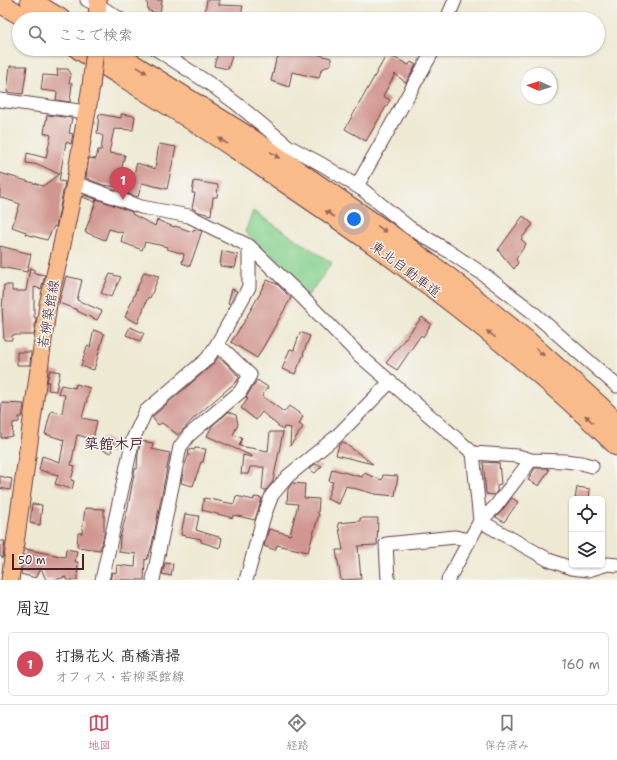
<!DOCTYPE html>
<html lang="ja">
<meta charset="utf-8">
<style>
:root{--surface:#fff;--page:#f2f2f3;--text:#2b2b33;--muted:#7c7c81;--line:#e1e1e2;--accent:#d1495b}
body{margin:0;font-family:"Shantell Sans","Klee One",sans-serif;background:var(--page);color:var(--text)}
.controls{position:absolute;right:12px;bottom:12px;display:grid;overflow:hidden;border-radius:6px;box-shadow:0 1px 3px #0004}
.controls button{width:36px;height:36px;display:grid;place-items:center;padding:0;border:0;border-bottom:1px solid var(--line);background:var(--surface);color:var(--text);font:20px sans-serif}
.compass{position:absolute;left:521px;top:68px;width:36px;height:36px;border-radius:50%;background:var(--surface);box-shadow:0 1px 3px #0004;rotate:273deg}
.scale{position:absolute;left:12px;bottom:10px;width:72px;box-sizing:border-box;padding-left:4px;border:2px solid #4a1f2b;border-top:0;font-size:11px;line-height:14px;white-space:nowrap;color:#4a1f2b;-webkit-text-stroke:3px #f6f6f2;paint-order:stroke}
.you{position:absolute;left:354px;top:219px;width:14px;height:14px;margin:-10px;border:3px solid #fff;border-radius:50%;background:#1a73e8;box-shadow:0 0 0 6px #1a73e833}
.badge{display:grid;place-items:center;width:26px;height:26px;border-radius:50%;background:var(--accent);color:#fff;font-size:13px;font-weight:700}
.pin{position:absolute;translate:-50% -33px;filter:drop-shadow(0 1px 2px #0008)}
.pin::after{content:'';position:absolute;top:21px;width:14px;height:12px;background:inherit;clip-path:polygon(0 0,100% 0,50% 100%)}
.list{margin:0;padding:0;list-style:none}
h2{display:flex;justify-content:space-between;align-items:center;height:52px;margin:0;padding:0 16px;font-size:17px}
h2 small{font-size:13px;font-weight:400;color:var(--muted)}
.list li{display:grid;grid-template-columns:26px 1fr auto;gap:12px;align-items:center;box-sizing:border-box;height:64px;margin:0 8px 8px;padding:0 8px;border:1px solid var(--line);border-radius:6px}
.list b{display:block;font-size:15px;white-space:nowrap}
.list p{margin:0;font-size:13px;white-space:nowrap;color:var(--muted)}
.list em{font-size:13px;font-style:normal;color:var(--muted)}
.icon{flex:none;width:22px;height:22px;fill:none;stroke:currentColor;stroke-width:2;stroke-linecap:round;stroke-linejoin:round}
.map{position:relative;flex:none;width:617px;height:580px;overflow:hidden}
.search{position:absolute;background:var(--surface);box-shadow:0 1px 3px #0004;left:12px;right:12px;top:12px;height:44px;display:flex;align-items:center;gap:10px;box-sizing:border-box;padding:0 14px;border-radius:22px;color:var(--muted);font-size:15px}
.sheet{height:124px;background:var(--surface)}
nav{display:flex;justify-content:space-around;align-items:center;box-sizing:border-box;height:56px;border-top:1px solid var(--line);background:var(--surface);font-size:11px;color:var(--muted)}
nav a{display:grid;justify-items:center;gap:2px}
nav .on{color:var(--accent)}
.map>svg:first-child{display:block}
.park{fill:#86d08d;stroke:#68785c}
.building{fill:#d19690}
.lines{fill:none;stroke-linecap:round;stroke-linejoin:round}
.minor-casing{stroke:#633d44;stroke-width:15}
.major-casing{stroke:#633d44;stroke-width:19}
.highway-casing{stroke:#633d44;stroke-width:21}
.minor{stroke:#fff;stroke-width:13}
.major{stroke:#fabb8b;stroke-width:17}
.highway{stroke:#fabb8b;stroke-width:19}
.major-bridge-casing{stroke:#633d44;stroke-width:19;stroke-linecap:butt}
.major-bridge{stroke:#fabb8b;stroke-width:17}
.oneway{fill:#996556}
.labels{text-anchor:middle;stroke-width:3;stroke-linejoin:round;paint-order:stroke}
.street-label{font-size:14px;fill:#4a1f2b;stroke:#f6f6f2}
.neighbourhood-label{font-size:15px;font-weight:bold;fill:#4a1f2b;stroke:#f6f6f2}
</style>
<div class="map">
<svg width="617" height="580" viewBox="0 0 617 580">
<rect width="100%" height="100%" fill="#f6f6f2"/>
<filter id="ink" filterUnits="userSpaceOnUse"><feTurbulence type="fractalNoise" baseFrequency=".025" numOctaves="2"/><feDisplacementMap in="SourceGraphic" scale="8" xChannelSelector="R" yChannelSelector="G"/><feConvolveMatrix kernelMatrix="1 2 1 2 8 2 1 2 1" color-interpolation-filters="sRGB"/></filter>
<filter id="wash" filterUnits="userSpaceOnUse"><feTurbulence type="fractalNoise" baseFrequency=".012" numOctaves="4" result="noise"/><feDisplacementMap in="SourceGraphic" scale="16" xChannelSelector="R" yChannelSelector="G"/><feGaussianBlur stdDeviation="0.9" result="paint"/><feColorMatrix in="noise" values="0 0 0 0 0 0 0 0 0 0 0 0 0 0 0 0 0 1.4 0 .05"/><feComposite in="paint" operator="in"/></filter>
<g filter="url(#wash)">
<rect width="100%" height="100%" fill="#eee9d3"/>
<path class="park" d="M253,211L332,263L307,297L245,232Z"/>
<g id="blocks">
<path class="building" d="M147,0H162L160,13L148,11Z
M207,0H219V5L243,6L240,19H226V15L205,12Z
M219,49H234L228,69L214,66Z
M283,50L309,53V52L331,58V64L321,70L319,78L292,72L289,87L271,81L276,60Z
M387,54L409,65L411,62L416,65L406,83L395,74L383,96L390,100L366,141L345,129Z
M10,66H27L23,94L7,92Z
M57,69H68L71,74L69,83H72L70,102L56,100L57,92L41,90L43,75L58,76Z
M99,114L121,118V114L135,116L133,130L114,129L109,153L125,155L117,187L103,185L86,178L89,158L96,159L98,150H101L103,136L97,133Z
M47,115L72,118L69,133L73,134L71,144L66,142L59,181L65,182L56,227L54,226L47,240L25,234L26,232L12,227L20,204L0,197V173L43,186L59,174L40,165L26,163L27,153L46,158L51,135L44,133Z
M159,144L176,147L167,189L142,183L138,197L128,194L137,163L155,169Z
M194,181L218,185L217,197H213L211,215L199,212L192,208L195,193H192Z
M84,195L96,199L95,202L83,197Z
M97,199L132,212V214L155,226L157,220L174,227L175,226L193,232L194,229L202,231L190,266L182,263L184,254L167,249L168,247L145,242L142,250L121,242L123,233L109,229L105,240L85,232Z
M523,216L533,224L521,239L526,244L516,259L518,263L514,269L498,250Z
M0,246L31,254L27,272L0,267Z
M222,251L238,255L235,268L220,266Z
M30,268L34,269V273L45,275L41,289L34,287V317L36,318L34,335H12V340H4L2,309L4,285H12V291H26Z
M144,272L159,276L150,298L148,297L138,323L125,317Z
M110,274L121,277L111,297L101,293Z
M66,276L82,280L77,300L102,311L97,320L77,311L78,310L59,303Z
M267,280L277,284L291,298L257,358L231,342L248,316H247L261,292H260Z
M232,289L237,291L230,304L228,303Z
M422,317L431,324L423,337L421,335L397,370L386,363Z
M130,327L144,333L140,341L126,335Z
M94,330L104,334L94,370L81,366L87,346L90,347Z
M300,332L310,336L303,354H304L295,374L282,369L290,349L294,350Z
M17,352H31L30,365H17Z
M218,357L226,363L239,377L237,381L193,419L178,435L162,423L158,425L152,417L212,365Z
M50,370L60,372L56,391L48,390L49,382H47Z
M257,380L268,387L262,396L284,412L289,406L303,416L299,424L303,427L290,446L291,428L284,427L283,430L262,412L256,420L241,408L248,399L246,397Z
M76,384L90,388L82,418L97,421L93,439L77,435L71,465L75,466L71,480L74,481L72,489L55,484L58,475L39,470L42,456L60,462L64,440L45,434L51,411L62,413L65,395L58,393L61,385L75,388Z
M2,403L24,404L22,417H19V422L13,423L12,436L1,438V416Z
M228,412L236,415L238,424L233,435L242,438L239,446L268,451L270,432H283L273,481L266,490H262L264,467H250L248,474H241L243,455L252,457V456L207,436L212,426L221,418H222Z
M102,438L113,441L111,453L100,449Z
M141,441L153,443L152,449L170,453L152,545L147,560L145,559L144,580H110L112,572L116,573L117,565L135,567L136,554L119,552L120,538L127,512L135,469H137L138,453Z
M343,442L373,464L336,455L339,445Z
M195,448L206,449L203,462H201L193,486L181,483L184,467L188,456L189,449L194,450Z
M483,462L499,463L501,484L497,485V491L494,495L486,494Z
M315,464L322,466L315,473L309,469Z
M535,468H547L549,470L539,486L528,480Z
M332,469L362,477L364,473L382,480L383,475L398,476L395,496L375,494L346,486L339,504L327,499L333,482L329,481Z
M0,476L12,479L10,490L0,488Z
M292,483L305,484L304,498L319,499L318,514H319L308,552L277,545L275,550L264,546L269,529L290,535L298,504L287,503L288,489Z
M577,487L590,489L589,499H575Z
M236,496L254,500V497L262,498L255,520L233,515V518L202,510L204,498L234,504Z
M512,498L518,502L504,522L496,517L501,512Z
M32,504L42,505L40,525L30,523Z
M85,508L104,509V535L100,550L77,547L78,533H82Z
M185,514L199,516L196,530L222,538L220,548L201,542V539L181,535Z
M360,518H378L377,545L358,546L361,579L341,580L336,550H343L338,523L360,521Z
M0,541H5L3,558L0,556Z
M25,549L65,557L66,549L77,551L75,562H78L77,580H66V577L54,580H46L41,568L36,578L21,574Z
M165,563L173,564L171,576L162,574Z"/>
</g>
</g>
<g filter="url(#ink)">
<use href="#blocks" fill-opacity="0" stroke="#633d44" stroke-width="1"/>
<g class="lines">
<g class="minor-casing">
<path id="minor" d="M87,0L98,5L120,19
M447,19L455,0
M156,49L210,84L237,104L288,146L323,165L363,190L410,228L445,249L483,274L530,310L561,337L617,386
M0,100L86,112
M75,183L141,207L189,216L249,246L296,291L359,355L473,453L480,521L448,580
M357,186L434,49
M473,453L518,456L531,460L565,461L581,463L592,466
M531,460L495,507L480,521L549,560L571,568L588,570L608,564L617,565
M102,580L133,439L146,411L207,359L216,346L249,287V246
M153,580L180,447L189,435L240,392L250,375L225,351L216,346
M246,580L264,516L272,495L288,476L337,436L390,382
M388,580L386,544L455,537L469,540"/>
</g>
<g class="major-casing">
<path id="major" d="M97,19L98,0
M10,580L48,304L60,254L75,183L91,86"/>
</g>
<g class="highway-casing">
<path id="highway" d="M30,0L61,19
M0,3L27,19
M78,49C132,83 187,116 240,152C271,173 301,194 332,215C432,285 530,360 617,446
M109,49L249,137L387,232L451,279L529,342L599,405L617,423"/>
</g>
<use href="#minor" class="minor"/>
<use href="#major" class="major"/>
<use href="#highway" class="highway"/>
<g class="major-bridge-casing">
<path id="major-bridge" d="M91,86L95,49"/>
</g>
<use href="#major-bridge" class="major-bridge"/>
</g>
<defs><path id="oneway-solid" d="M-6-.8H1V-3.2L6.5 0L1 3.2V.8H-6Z"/></defs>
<g class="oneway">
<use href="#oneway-solid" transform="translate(142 70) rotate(32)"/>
<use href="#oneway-solid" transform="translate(223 141) rotate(-147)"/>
<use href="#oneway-solid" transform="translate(275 155) rotate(35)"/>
<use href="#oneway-solid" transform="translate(330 214) rotate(-145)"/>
<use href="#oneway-solid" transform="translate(382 229) rotate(35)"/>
<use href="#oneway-solid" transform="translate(491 334) rotate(-141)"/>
<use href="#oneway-solid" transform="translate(540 352) rotate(42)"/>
<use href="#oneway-solid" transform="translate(589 419) rotate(-137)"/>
</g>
</g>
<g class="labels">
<g class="street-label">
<text transform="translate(406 269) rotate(37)" y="5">東北自動車道</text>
<text transform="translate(48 314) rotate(-80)" y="5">若柳築館線</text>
</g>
<g class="neighbourhood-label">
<text x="114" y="449">築館木戸</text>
</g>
</g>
</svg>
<div class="controls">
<button><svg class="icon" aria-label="locate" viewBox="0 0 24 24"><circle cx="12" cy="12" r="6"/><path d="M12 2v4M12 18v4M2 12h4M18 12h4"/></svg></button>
<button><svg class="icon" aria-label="layers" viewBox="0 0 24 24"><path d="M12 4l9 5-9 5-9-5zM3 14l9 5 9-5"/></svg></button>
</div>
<svg class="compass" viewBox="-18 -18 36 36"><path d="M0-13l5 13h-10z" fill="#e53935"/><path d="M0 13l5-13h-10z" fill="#7c7c81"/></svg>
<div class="scale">50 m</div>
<div class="you"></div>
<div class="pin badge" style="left:123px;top:200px">1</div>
<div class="search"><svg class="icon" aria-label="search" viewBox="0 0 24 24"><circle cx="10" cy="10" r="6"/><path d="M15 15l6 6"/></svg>ここで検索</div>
</div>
<section class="sheet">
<h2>周辺<small></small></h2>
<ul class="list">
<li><span class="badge">1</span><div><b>打揚花火 髙橋清掃</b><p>オフィス · 若柳築館線</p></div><em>160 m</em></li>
</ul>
</section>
<nav>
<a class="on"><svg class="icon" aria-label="map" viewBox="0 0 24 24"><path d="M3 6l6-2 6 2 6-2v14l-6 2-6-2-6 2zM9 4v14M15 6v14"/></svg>地図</a>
<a><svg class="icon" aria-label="directions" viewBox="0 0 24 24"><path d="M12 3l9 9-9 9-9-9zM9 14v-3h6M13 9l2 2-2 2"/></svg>経路</a>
<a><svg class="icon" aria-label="saved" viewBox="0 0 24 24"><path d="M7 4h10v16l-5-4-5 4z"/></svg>保存済み</a>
</nav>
